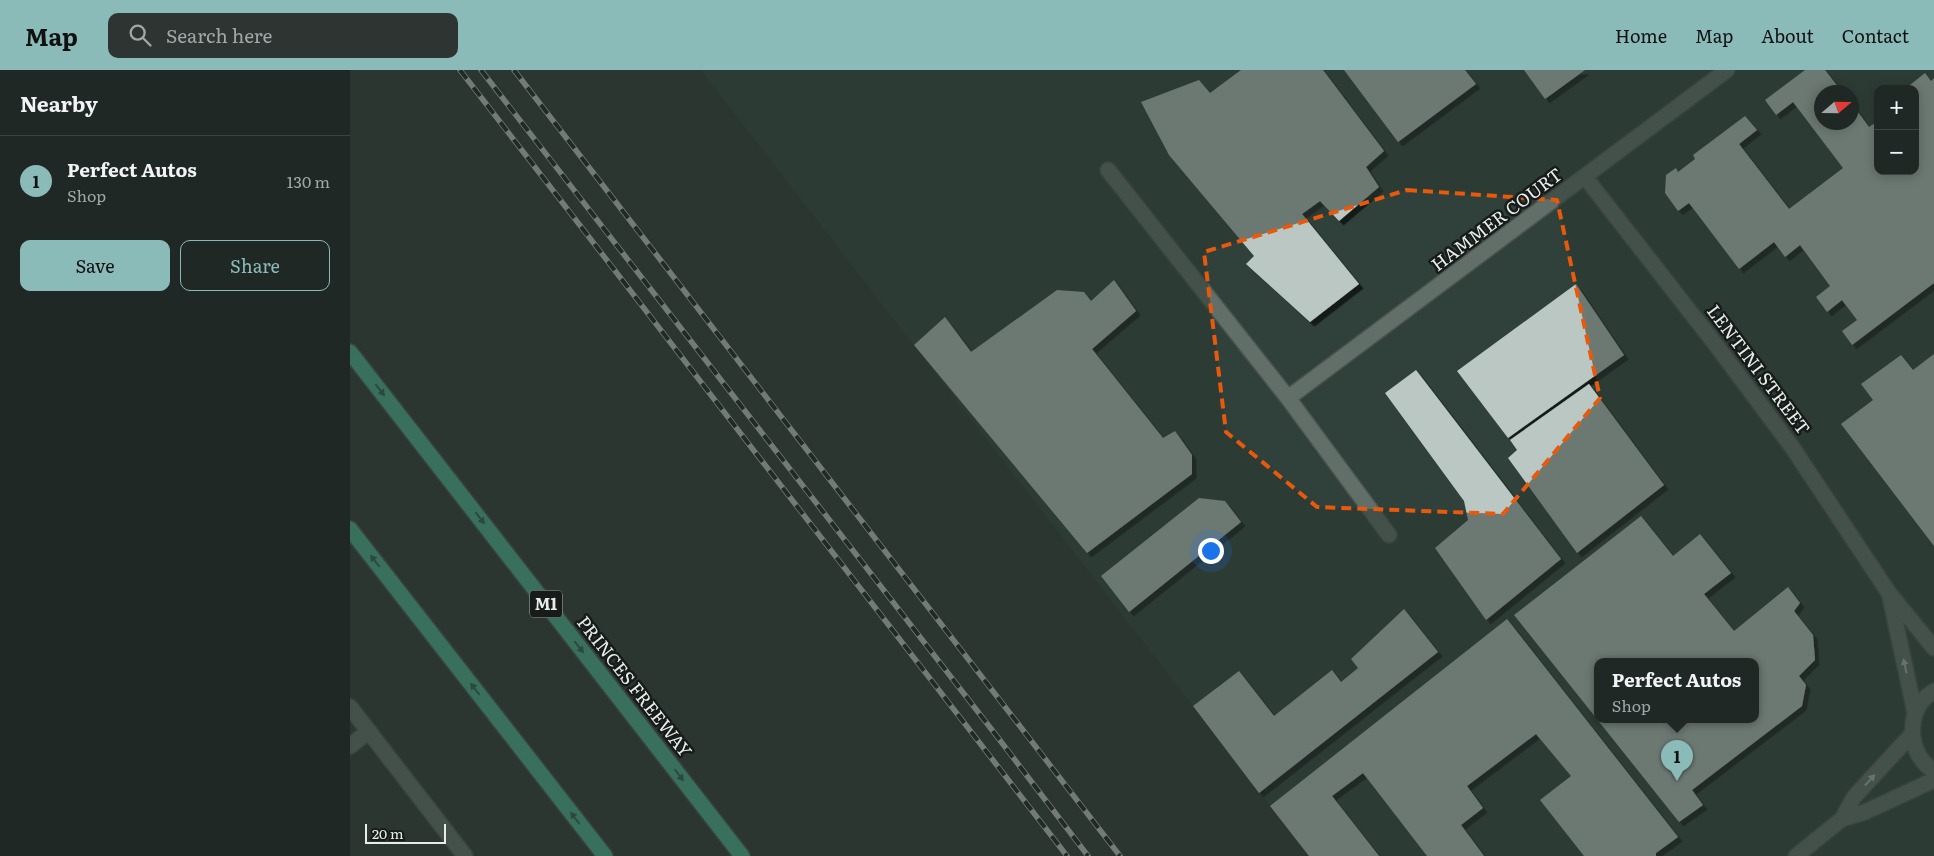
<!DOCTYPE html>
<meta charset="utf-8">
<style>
:root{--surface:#202825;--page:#2d3432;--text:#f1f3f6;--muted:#a2a6a7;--line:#3d4442;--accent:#8bbbb9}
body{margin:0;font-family:Literata,serif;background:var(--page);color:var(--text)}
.controls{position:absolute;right:15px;top:15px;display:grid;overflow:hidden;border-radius:10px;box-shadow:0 2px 12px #0003}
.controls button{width:45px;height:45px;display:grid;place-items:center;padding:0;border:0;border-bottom:1px solid var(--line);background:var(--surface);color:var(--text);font:25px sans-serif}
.compass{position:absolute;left:1464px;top:15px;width:45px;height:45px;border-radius:50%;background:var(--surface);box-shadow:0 2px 12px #0003;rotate:70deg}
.scale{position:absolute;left:15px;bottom:12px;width:81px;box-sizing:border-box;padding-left:5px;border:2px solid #e6edea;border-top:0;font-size:14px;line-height:18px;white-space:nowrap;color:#e6edea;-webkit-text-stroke:4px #171c1a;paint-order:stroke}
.you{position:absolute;left:860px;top:480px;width:18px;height:18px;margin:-12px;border:4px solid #fff;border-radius:50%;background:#1a73e8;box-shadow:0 0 0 8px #1a73e833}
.badge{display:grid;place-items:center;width:32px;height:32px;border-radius:50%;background:var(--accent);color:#111;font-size:16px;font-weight:700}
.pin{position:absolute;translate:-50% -41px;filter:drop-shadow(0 1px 2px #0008)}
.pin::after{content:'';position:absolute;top:26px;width:18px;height:15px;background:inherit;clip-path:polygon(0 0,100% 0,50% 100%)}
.popup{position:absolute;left:1244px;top:588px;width:165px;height:65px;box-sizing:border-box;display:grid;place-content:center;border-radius:10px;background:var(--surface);filter:drop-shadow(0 1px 4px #0005);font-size:16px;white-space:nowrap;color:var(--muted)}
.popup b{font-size:19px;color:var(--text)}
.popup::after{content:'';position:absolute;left:50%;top:100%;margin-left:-10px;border:10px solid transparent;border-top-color:var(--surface)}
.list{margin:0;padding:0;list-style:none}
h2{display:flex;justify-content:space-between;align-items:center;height:65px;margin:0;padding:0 20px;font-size:21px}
h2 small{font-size:16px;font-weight:400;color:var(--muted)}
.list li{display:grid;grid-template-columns:32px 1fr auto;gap:15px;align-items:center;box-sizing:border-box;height:90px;padding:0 20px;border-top:1px solid var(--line)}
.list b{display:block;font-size:19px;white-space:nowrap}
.list p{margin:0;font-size:16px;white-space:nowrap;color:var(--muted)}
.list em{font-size:16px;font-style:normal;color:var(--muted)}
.actions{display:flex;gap:10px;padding:15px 20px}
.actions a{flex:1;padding:11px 0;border:1px solid var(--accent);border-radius:10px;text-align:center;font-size:18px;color:var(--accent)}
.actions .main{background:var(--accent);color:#111}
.icon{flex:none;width:28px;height:28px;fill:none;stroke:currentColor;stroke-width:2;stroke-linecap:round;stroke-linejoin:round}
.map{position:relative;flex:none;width:1584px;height:786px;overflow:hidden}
header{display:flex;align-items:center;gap:30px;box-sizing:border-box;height:70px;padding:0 25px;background:var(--accent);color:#111}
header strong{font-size:24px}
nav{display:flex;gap:28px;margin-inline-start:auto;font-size:18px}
.search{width:350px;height:45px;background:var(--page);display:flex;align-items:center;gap:12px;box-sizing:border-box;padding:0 18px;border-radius:10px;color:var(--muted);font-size:19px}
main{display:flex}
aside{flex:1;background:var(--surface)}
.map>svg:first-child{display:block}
.built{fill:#2f413a;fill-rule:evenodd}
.building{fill:#bac7c2;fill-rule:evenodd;filter:url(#shadow)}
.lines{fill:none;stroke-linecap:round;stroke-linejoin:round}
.minor-casing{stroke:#4a534f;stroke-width:18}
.highway-casing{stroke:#4a534f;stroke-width:18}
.minor{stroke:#626f69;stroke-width:15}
.highway{stroke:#48b692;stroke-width:15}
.rail-casing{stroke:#c7cfcb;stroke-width:5.5}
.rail{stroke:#171c1a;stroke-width:4;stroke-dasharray:11;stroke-linecap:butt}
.oneway{fill:#2d6150}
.oneway2{fill:#b1bbb6}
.marked{fill:none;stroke:#e8590c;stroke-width:4;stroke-dasharray:10 6;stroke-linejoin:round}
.labels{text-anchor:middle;stroke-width:5;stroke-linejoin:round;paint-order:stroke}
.shield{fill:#171c1a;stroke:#a8aeac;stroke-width:1}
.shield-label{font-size:16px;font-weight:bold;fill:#e6edea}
.street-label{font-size:18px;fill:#e6edea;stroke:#171c1a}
</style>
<header>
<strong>Map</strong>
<div class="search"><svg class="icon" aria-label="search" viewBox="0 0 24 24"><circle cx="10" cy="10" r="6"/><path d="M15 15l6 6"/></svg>Search here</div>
<nav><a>Home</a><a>Map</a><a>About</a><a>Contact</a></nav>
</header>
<main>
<aside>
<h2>Nearby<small></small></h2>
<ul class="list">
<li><span class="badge">1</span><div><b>Perfect Autos</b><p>Shop</p></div><em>130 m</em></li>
</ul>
<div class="actions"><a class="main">Save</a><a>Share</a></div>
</aside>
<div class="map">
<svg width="1584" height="786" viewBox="0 0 1584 786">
<defs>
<filter id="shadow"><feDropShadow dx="4.5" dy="4.5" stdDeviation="0" flood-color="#0009"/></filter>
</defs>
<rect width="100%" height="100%" fill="#2b3631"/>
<path class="built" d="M351,0H1584V786H959ZM1528,19H1565V101H1528ZM1472,22H1502V52H1472ZM1248,592H1406V650H1248Z"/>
<path class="building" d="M891,0H973L1034,81L1016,97L1029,117L989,151L970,131L952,144L1009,214L960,252L896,194L904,186L819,85L791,32L849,10L860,23Z
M994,0H1115L1126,14L1048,72Z
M1174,0H1235L1195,29Z
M1455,0H1475L1492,22H1472V52H1502V34L1519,57L1528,51V101H1565V19H1555L1575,3L1581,11L1584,8V213L1502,275L1492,261L1507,250L1492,230L1477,242L1466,227L1480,216L1450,175L1435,187L1424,172L1389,199L1339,133L1328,141L1315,123L1316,105L1326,98L1328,102L1345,89L1343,85L1395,46L1407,60L1389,74L1439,139L1493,98L1443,32L1426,45L1415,30Z
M764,210L786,241L742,279L813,368L825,361L842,385V404L737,483L564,275L595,247L621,282L707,220L734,222L741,231Z
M1226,214L1274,285L1158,368L1107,301Z
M1584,284V476L1491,354L1523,330L1511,314L1551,285L1563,300Z
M1066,300L1211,489L1136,550L1085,478L1118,450L1114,431L1035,323Z
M1239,314L1314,415L1227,483L1158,388L1167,380L1160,370Z
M849,428L875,431L891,452L779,542L751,506Z
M1291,446L1323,486L1350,464L1381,503L1354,524L1384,561L1438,517L1450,533L1444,541L1463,565L1465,590L1449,606L1456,615L1452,636L1342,720L1353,735L1329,752L1164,545ZM1248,592H1406V650H1248Z
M1054,539L1088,582L909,723L843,636L889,601L924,646L982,600L991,612L1008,598L1001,589Z
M1157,549L1328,767L1306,783V786H1234L1190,730L1221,706L1186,664L1117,716L1133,738L1111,755L1134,786H1077L1013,703L982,726L1029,786H959L920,736Z"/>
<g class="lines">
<g class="minor-casing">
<path id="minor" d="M758,100L938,328L1039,465
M1235,107L1366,275L1442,377L1539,523L1584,578
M938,328L1377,0
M1540,527L1565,643
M1584,621C1580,624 1575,627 1572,631C1556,653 1561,687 1584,701
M0,637L115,786
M0,676L19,661
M1492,749L1504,727L1562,664
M1446,786L1492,749L1515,742L1584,710"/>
</g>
<g class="highway-casing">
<path id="highway" d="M0,282L392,786
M0,459L255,786"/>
</g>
<use href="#minor" class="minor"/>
<use href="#highway" class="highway"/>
<g class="rail-casing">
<path id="rail" d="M110,0L717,786
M131,0L649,669L738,786
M164,0L770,786"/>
</g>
<use href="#rail" class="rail"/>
</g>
<defs><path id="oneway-solid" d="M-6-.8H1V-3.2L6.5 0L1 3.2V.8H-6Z" transform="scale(1.25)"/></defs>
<g class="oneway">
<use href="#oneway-solid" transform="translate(30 320) rotate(52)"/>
<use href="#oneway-solid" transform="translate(130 448) rotate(52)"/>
<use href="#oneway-solid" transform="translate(25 491) rotate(-128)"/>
<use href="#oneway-solid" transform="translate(229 577) rotate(52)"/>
<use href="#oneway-solid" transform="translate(125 619) rotate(-128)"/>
<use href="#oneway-solid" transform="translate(329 705) rotate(52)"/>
<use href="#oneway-solid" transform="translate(225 748) rotate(-128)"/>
</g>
<g class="oneway2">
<use href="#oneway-solid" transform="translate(1555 596) rotate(-102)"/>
<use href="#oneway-solid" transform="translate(1520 710) rotate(-47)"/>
</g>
<path d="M0 0H1584V786H0ZM1057,120L1207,130L1250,328L1153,444L967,437L876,362L854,182Z" fill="#2b3631" fill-opacity=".55" fill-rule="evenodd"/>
<path class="marked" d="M1057,120L1207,130L1250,328L1153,444L967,437L876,362L854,182Z"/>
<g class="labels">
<rect class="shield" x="180" y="520.5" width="32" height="27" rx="4"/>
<g class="shield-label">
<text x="196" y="540">M1</text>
</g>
<g class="street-label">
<text transform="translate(1147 150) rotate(-37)" y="6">HAMMER COURT</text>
<text transform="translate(1408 300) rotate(53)" y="6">LENTINI STREET</text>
<text transform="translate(284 617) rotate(52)" y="6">PRINCES FREEWAY</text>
</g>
</g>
</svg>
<div class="controls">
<button>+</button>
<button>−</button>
</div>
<svg class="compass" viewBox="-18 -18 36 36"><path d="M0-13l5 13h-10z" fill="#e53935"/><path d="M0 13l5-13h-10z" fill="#a2a6a7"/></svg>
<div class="scale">20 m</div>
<div class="you"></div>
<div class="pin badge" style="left:1327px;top:711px">1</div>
<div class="popup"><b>Perfect Autos</b>Shop</div>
</div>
</main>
